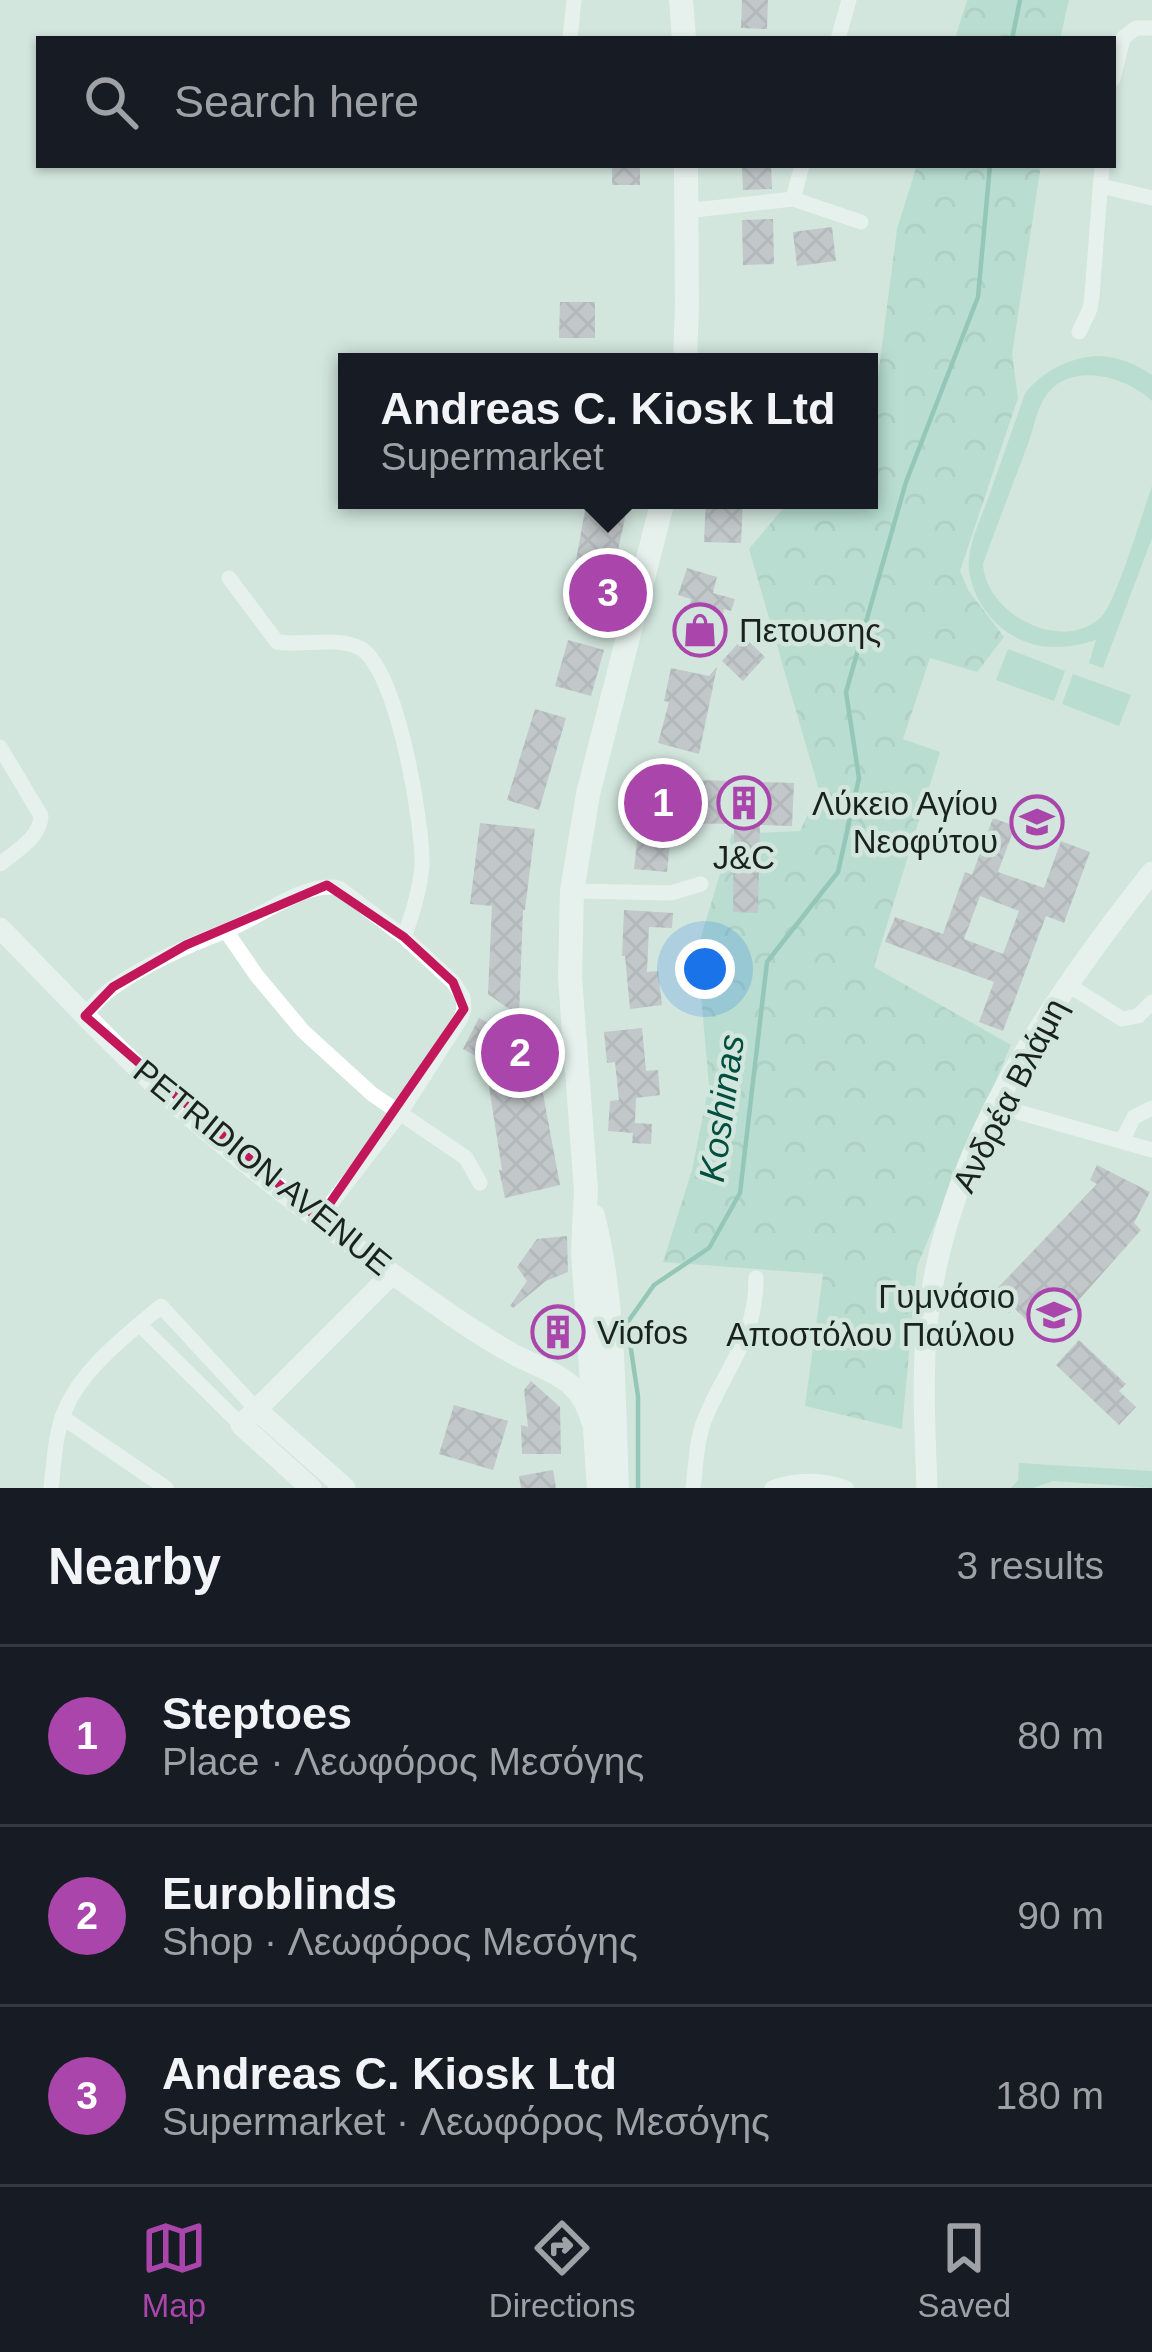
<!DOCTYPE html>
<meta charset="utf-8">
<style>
:root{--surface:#171b24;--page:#242831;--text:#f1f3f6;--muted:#9ea1a6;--line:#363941;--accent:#aa46ab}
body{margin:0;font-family:Helvetica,sans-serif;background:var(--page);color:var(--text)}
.you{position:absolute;left:705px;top:969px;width:42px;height:42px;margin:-30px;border:9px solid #fff;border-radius:50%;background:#1a73e8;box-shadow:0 0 0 18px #1a73e833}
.badge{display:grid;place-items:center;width:78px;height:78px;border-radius:50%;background:var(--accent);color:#fff;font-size:39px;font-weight:700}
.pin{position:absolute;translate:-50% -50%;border:6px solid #fff;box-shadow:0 3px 12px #0006}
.popup{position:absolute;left:338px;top:353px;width:540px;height:156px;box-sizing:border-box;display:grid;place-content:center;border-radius:0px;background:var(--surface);filter:drop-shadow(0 3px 9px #0005);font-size:39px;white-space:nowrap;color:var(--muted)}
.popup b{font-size:45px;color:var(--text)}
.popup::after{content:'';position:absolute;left:50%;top:100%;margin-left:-24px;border:24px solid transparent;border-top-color:var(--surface)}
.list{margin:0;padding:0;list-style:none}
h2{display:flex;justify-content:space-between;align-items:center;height:156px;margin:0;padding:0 48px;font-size:51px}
h2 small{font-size:39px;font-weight:400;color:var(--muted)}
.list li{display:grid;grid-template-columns:78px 1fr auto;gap:36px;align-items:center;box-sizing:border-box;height:180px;padding:0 48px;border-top:3px solid var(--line)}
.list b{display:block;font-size:45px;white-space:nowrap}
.list p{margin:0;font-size:39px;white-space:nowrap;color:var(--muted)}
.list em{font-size:39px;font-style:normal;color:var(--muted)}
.icon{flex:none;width:66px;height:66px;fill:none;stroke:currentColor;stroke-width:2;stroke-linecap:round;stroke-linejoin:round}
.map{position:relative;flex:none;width:1152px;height:1488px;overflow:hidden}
.search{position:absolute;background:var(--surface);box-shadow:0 3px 9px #0004;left:36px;right:36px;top:36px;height:132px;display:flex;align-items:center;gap:30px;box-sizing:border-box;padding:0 42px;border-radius:0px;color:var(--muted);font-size:45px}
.sheet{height:696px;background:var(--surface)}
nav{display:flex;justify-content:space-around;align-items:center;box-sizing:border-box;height:168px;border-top:3px solid var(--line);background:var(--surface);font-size:33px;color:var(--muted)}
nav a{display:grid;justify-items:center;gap:6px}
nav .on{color:var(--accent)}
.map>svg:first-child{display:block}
.forest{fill:url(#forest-crowns)}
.pitch{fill:#9cd4c1}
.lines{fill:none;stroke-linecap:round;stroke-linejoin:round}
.stream{stroke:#4aa288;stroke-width:4.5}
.building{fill:url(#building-cross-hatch);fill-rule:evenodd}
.street{stroke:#fff;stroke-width:15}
.secondary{stroke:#fff;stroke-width:21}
.primary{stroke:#fff;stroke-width:24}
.marked{fill:none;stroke:#c2185b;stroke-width:9;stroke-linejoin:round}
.labels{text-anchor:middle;stroke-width:9;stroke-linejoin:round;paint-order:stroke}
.poi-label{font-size:33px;fill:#1a221f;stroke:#d2e6de;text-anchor:start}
.street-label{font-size:33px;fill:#1a221f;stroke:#d2e6de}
.water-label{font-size:36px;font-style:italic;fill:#014f3e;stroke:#d2e6de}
</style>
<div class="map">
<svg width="1152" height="1488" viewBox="0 0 1152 1488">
<defs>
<pattern id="forest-crowns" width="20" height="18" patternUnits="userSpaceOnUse" patternTransform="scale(3)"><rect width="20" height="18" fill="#9cd4c1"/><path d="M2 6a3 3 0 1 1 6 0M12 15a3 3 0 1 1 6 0" fill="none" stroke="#86b6a5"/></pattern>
<pattern id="building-cross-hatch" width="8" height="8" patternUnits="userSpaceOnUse" patternTransform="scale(3)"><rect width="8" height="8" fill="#b0a2af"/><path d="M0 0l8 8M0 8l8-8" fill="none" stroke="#8e848e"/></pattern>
</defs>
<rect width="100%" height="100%" fill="#d2e6de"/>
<path class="forest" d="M967,0H1069L1060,39H955Z
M917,165H1041L1012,354L1018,398L960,571L968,590L1004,637L977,672L930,658L903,739L940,752L874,967L1011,1045L917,1266L902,1429L805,1406L823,1274L663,1262L692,1170L709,1085L697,950L732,834L800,831L819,790L749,549L790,500H869V418L873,415L897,229Z"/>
<path class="pitch" d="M1095,356C1116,356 1135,363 1152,375V401C1126,376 1069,360 1045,397C1037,409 1034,427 1029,441C1014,482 998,522 983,564C986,615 1064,655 1102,616C1116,602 1143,511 1152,486V538L1103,668L1089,663L1096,640C1065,650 1034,651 1007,632C987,618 972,594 969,570C967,546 980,521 988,499C1000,464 1013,429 1025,393C1044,371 1066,359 1095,356Z
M1008,649L1065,671L1054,701L996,680Z
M1073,674L1131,695L1119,726L1062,704Z
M1019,1463L1152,1471V1488L1053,1481L1033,1488H1011L1018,1480Z"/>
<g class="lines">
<path class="stream" d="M1012,39L1020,0
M638,1488V1396L627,1323L654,1285L709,1248L740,1193L767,962L838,872L859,778L846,692L906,482L978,297L990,165"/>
</g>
<path class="building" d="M742,0H768L767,29L741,28Z
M612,165H640V185H612Z
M742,165H771L772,189L743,190Z
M773,219L774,264L743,265L742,220Z
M832,227L836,261L797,266L793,232Z
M560,302H595V338H559Z
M587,500H629L601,627L568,621L581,561L576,560Z
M706,500H743L741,543L704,542Z
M687,568L717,577L713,593L735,599L731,611L724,609L715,652L681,645L691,599L678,595Z
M744,637L765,657L743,681L722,661Z
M568,640L604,650L591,696L555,686Z
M717,667L699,754L658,743L669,702L664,701L671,668L709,676Z
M535,709L566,718L539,810L507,800Z
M697,780L794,783L792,826L760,825L758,913L733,912L734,824L672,823L667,872L634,869L638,831L641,832L648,786L697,789Z
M993,818L1015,826L998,872L1044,888L1061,841L1090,852L1064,923L1046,916L1003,1031L979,1022L994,982L885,942L895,917L943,934L965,872L972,875ZM980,896L1019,911L1003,954L964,939Z
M480,823L535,829L525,910H523L519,1016L488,994L492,906L470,904Z
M624,910L673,913L672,928L649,927L647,972L658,971L662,1005L630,1009L625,956H622Z
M479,1018L498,1028L496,1032L540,1053L542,1067H538L560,1185L505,1198L499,1170H502L485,1061L463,1049Z
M642,1028L646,1071L658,1070L660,1095L636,1098L635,1123L652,1124L651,1144L632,1143L633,1133L608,1131L610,1101L619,1100L615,1062L607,1063L604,1032Z
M1097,1165L1150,1192L1134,1223L1141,1230L1045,1338L1014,1308L1009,1313L990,1296L1097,1184L1090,1180Z
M567,1236L568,1272L546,1281L513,1308L510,1306L527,1281L517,1267L537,1239Z
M570,1305L571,1323L569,1325L573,1341L559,1350L533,1343Z
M1079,1340L1126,1384L1119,1391L1136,1407L1119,1425L1056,1365Z
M531,1381L560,1407L561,1454H522L521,1425L528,1427L524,1390Z
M454,1405L508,1421L493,1470L439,1454Z
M553,1470L556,1488H521L519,1476Z"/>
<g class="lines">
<path class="street" d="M570,39L574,0
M838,39L849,0
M1113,79L1123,38L1136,28H1152
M1101,186L1152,198
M793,199L802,165
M685,211L793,199L861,222
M1079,332L1090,309L1092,295L1102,165
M229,578L277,642C303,646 337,636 360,648C397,668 423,823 422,865C420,891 413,913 404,937
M0,747L41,816C40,838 16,851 0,864
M572,891L671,893L701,884
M226,931L257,976L303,1031L372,1094L466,1158L480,1183
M1067,984L1122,1019L1138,1016L1152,1002
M85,1016C93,1006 101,996 111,989C147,963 187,946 228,930C259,918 306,880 339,888L404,937L453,982L463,997L464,1009L461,1018L399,1115L319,1219
M997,1106L1152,1150
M1122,1141L1134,1117L1152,1108
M140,1325L241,1425
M62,1417L166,1488
M51,1488C54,1463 55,1435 64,1412C82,1368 126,1336 161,1306L257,1410
M693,1488C696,1466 696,1442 704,1421C725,1367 756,1341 756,1278
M772,1488C797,1479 821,1479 846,1488"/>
<path class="secondary" d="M0,928C62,991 122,1057 189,1115C272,1187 361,1253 451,1315C471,1329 492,1342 513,1354C551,1374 578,1375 592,1422
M257,1410L345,1488
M311,1488L241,1425L392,1274
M927,1488C925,1434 922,1378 927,1324C945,1152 1048,1003 1152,872"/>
<path class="primary" d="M681,0L684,39
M685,362L687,305L686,165
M593,1216C615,1303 613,1398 617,1488
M599,1488L583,1251L586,1190L570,978L572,891L588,794L663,500"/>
</g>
<path d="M0 0H1152V1488H0ZM327,885L404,937L453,982L464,1009L319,1219L85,1016L113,987L186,945Z" fill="#d2e6de" fill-opacity=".55" fill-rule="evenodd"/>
<path class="marked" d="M327,885L404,937L453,982L464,1009L319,1219L85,1016L113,987L186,945Z"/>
<defs>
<g id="shop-ring" transform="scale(2.7)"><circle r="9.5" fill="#d2e6de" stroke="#aa46ab" stroke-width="1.5"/><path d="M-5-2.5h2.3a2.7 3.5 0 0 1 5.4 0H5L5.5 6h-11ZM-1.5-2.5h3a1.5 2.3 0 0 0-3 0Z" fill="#aa46ab"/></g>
<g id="building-ring" transform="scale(2.7)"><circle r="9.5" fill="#d2e6de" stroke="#aa46ab" stroke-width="1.5"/><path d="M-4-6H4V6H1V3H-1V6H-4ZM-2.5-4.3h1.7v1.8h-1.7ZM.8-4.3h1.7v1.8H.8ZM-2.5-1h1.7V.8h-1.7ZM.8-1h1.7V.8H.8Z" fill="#aa46ab"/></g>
<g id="school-ring" transform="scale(2.7)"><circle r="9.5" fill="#d2e6de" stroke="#aa46ab" stroke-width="1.5"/><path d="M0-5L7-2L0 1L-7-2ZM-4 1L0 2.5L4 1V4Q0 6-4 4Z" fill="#aa46ab"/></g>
</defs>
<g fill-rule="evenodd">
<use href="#shop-ring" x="700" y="630"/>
<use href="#building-ring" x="744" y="803"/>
<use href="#school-ring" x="1037" y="822"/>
<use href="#school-ring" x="1054" y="1315"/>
<use href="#building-ring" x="558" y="1332"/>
</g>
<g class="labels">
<g class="poi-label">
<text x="739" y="642">Πετουσης</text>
<text x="998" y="815" text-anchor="end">Λύκειο Αγίου<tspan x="998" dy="38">Νεοφύτου</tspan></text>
<text x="744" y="869" text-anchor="middle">J&amp;C</text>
<text x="1015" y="1308" text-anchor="end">Γυμνάσιο<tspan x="1015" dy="38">Αποστόλου Παύλου</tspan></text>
<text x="597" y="1344">Viofos</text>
</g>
<g class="street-label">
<text transform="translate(1009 1095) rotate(-63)" y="12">Ανδρέα Βλάμη</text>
<text transform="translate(263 1167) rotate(39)" y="12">PETRIDION AVENUE</text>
</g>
<g class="water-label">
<text transform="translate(721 1108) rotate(-82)" y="13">Koshinas</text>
</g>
</g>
</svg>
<div class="you"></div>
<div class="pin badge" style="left:663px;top:803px">1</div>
<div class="pin badge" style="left:520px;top:1053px">2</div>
<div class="pin badge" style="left:608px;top:593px">3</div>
<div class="popup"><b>Andreas C. Kiosk Ltd</b>Supermarket</div>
<div class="search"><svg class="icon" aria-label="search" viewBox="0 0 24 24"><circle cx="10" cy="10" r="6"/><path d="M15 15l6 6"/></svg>Search here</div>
</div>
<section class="sheet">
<h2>Nearby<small>3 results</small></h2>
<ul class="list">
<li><span class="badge">1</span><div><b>Steptoes</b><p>Place · Λεωφόρος Μεσόγης</p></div><em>80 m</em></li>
<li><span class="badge">2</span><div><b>Euroblinds</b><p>Shop · Λεωφόρος Μεσόγης</p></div><em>90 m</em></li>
<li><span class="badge">3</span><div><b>Andreas C. Kiosk Ltd</b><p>Supermarket · Λεωφόρος Μεσόγης</p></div><em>180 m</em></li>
</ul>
</section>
<nav>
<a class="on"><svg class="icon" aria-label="map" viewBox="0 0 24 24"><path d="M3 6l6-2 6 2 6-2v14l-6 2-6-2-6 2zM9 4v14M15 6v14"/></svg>Map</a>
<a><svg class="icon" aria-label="directions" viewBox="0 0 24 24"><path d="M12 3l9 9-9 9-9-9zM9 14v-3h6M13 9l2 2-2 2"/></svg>Directions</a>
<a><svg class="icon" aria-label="saved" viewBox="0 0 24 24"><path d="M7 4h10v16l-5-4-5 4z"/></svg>Saved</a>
</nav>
